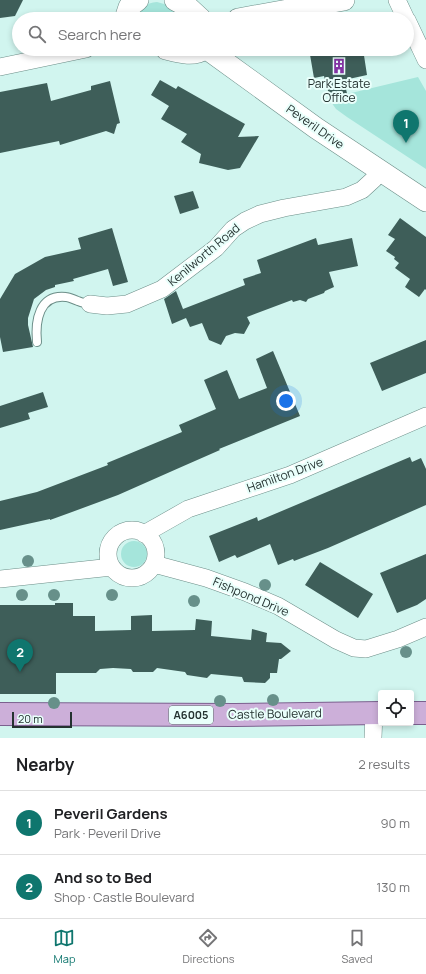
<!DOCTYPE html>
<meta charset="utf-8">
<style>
:root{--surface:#fff;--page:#f6f6f6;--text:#202124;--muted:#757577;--line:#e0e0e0;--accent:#0f766e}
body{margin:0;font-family:Manrope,sans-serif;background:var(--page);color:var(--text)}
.controls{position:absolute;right:12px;bottom:12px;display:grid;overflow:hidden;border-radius:4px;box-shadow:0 2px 6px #0003}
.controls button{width:36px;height:36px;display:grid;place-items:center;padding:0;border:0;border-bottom:1px solid var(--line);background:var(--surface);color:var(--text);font:20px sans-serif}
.scale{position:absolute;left:12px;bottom:10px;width:60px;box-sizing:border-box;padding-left:4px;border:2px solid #243230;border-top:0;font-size:11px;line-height:14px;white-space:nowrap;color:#243230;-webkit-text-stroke:3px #e9fffb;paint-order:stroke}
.you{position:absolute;left:286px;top:401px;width:14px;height:14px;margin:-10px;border:3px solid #fff;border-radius:50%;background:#1a73e8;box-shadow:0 0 0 6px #1a73e833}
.badge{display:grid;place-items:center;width:26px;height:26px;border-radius:50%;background:var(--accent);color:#fff;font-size:13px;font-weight:700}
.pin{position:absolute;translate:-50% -33px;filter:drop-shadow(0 1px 2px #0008)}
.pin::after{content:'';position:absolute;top:21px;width:14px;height:12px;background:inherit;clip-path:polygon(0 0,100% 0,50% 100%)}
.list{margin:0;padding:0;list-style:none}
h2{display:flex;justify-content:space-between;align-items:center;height:52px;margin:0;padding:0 16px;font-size:17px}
h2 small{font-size:13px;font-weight:400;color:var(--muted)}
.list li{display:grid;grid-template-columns:26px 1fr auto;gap:12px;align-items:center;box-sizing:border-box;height:64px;padding:0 16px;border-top:1px solid var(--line)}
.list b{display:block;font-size:15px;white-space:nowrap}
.list p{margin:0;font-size:13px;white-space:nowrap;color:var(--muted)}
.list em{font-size:13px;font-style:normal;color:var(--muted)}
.icon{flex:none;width:22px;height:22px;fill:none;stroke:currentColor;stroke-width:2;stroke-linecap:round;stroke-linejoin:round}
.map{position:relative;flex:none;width:426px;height:738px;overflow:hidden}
.search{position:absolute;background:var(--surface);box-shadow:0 2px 6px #0003;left:12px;right:12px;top:12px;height:44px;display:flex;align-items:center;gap:10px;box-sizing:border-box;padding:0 14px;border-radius:22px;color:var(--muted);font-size:15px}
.sheet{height:180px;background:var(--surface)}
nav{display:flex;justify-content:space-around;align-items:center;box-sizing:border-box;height:56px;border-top:1px solid var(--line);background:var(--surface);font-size:11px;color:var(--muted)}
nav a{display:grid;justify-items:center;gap:2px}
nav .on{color:var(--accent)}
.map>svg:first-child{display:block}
.green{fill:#a5e5db}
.building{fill:#3e5e59}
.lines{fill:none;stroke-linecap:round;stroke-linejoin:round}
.service-casing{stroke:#6c8e88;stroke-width:10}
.minor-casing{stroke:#6c8e88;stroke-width:18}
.tertiary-casing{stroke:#6c8e88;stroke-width:22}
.primary-casing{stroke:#7b608e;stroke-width:24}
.service{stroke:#fff;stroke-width:8}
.minor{stroke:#fff;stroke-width:17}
.tertiary{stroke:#fff;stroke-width:21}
.primary{stroke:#ccafd9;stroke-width:22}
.tree{fill:#67908a}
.labels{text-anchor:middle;stroke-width:4;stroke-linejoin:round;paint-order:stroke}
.shield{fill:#e9fffb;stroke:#5f706d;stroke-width:1}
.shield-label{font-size:11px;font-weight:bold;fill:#243230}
.poi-label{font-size:12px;fill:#243230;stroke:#e9fffb}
.street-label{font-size:12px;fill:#243230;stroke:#e9fffb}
</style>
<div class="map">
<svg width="426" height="738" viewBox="0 0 426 738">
<rect width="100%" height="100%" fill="#d1f5ef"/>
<path class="green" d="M157,2L164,4L181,12L174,19H136C139,8 146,3 157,2Z
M418,77L426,91V169L347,117L336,109L331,102L347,98V94Z
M121 554a13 13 0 1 1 26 0a13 13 0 1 1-26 0Z"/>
<path class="building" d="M0,0H23L15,16L0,18Z
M309,49H363L367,75L344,80L348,98L331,102L324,76L314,78Z
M160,80L176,89L178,86L245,124L238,137L259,136L240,168L228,170L199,163L201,154L181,142L187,134L161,119L169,106L151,95Z
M110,81L120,123L117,124L114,134L106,131L60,145L59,141L0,153V92L47,83L51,101L91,90V86Z
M193,191L199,208L180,214L174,196Z
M400,218L426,237V290L425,289L419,297L405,287L410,279L395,268L399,263L394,259L395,257L386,251L395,239L388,235Z
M112,228L128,282L113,286L108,269L73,279L74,281L55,285V287L46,290L34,299L28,318V325L33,347L3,352L0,337V299L15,274L45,257L81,249L78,238Z
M316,238L318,245L352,238L358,266L329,272L334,287L325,291L324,293L308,299L306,302L300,300L293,302L292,300L247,317L250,323L244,334L235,333L226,336L221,345L209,340L202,323L190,327L186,318L172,324L164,299L176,291L183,309L245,285L243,279L261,273L257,260Z
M426,340V373L382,391L370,363Z
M273,351L300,416L219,449L220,450L179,468L118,495L72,512L50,520V519L0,530V501L37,492L108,465L107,463L182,432L179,425L216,409L204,380L227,370L239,399L267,388L256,359Z
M43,392L48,407L28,413L30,419L0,428V406Z
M410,457L412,462L421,458L426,469V505L328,548L294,561L293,559L278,565L270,544L237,558L235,555L219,562L209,536L257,517L258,521Z
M426,554V599L417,605L397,613L380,573Z
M320,562L373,594L358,618L305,585Z
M55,603H73V616H95V631L131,630V616L152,615V631L195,630L196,619L212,621L211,636L251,640L252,629L267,633L266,642L281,643L291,651L281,659H279L277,673H270V678L265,683L244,682L242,677L211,674L207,678L187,675L185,672L157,668L153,672H133L131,669L113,668L100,669L96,673H56V694H0V605H55Z"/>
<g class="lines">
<g class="service-casing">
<path id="service" d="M37,342C35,321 39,294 66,297C70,297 74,300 78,301C82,303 86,303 90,304"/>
</g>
<g class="minor-casing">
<path id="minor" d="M397,0L406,19
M407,20L426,60
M0,67L86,49
M90,304L107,306L127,304L162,289L216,248L233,229L245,221L260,214L284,208L346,197L362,190L374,179L380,171
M108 554a24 24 0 1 1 48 0a24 24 0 1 1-48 0Z
M144,534L188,509L290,475L426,416
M154,564L206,578L245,592L278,606L336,640L354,648L366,649L398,639L426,627
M0,579L112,567
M373,738L374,713"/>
</g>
<g class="tertiary-casing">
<path id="tertiary" d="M175,0L188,7L201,19
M125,19L129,7L138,0
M238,19L344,0
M166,49C178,52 193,57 205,49
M207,49L316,128L426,201"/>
</g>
<g class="primary-casing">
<path id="primary" d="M411,713H426
M0,714L235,715L381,713"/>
</g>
<use href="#service" class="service"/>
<use href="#minor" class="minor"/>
<use href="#tertiary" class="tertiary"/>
<use href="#primary" class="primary"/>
</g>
<g class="tree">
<circle cx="28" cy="561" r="6"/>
<circle cx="265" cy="585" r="6"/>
<circle cx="22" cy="595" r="6"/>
<circle cx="54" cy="595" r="6"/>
<circle cx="112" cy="595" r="6"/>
<circle cx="194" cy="601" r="6"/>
<circle cx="406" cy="652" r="6"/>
<circle cx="273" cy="700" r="6"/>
<circle cx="220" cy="701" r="6"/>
<circle cx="54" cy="703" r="6"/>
</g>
<defs>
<g id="building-bare" transform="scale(1.2)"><path d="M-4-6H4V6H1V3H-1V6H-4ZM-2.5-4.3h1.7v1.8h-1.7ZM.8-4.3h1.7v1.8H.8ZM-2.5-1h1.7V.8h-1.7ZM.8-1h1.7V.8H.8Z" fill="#8434a3" stroke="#e9fffb" stroke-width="2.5" paint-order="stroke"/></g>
</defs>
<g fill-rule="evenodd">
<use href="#building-bare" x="339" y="66"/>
</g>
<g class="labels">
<rect class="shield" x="169" y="706" width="44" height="18" rx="3"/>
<g class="shield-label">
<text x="191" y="719">A6005</text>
</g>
<g class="poi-label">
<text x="339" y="88">Park Estate<tspan x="339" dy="14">Office</tspan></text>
</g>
<g class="street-label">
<text transform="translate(315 127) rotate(35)" y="4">Peveril Drive</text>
<text transform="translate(204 255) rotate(-40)" y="4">Kenilworth Road</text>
<text transform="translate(285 475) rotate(-20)" y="4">Hamilton Drive</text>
<text transform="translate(251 597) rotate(23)" y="4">Fishpond Drive</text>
<text transform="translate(275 714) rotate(-1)" y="4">Castle Boulevard</text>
</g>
</g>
</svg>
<div class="controls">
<button><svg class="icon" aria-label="locate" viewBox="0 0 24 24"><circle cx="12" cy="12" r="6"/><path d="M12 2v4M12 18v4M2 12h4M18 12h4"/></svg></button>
</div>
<div class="scale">20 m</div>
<div class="you"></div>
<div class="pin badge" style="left:406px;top:143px">1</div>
<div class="pin badge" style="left:20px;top:672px">2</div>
<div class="search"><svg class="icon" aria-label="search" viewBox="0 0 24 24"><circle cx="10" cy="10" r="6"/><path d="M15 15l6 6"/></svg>Search here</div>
</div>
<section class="sheet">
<h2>Nearby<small>2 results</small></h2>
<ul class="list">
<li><span class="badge">1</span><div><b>Peveril Gardens</b><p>Park · Peveril Drive</p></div><em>90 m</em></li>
<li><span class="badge">2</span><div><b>And so to Bed</b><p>Shop · Castle Boulevard</p></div><em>130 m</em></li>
</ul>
</section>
<nav>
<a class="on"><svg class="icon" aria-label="map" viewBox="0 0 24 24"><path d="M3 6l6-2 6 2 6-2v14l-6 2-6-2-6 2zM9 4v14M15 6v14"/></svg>Map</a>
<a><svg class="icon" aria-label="directions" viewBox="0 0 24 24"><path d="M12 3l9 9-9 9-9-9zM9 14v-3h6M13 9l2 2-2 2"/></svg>Directions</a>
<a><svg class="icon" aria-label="saved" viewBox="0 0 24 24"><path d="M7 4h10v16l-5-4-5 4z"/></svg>Saved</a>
</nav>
